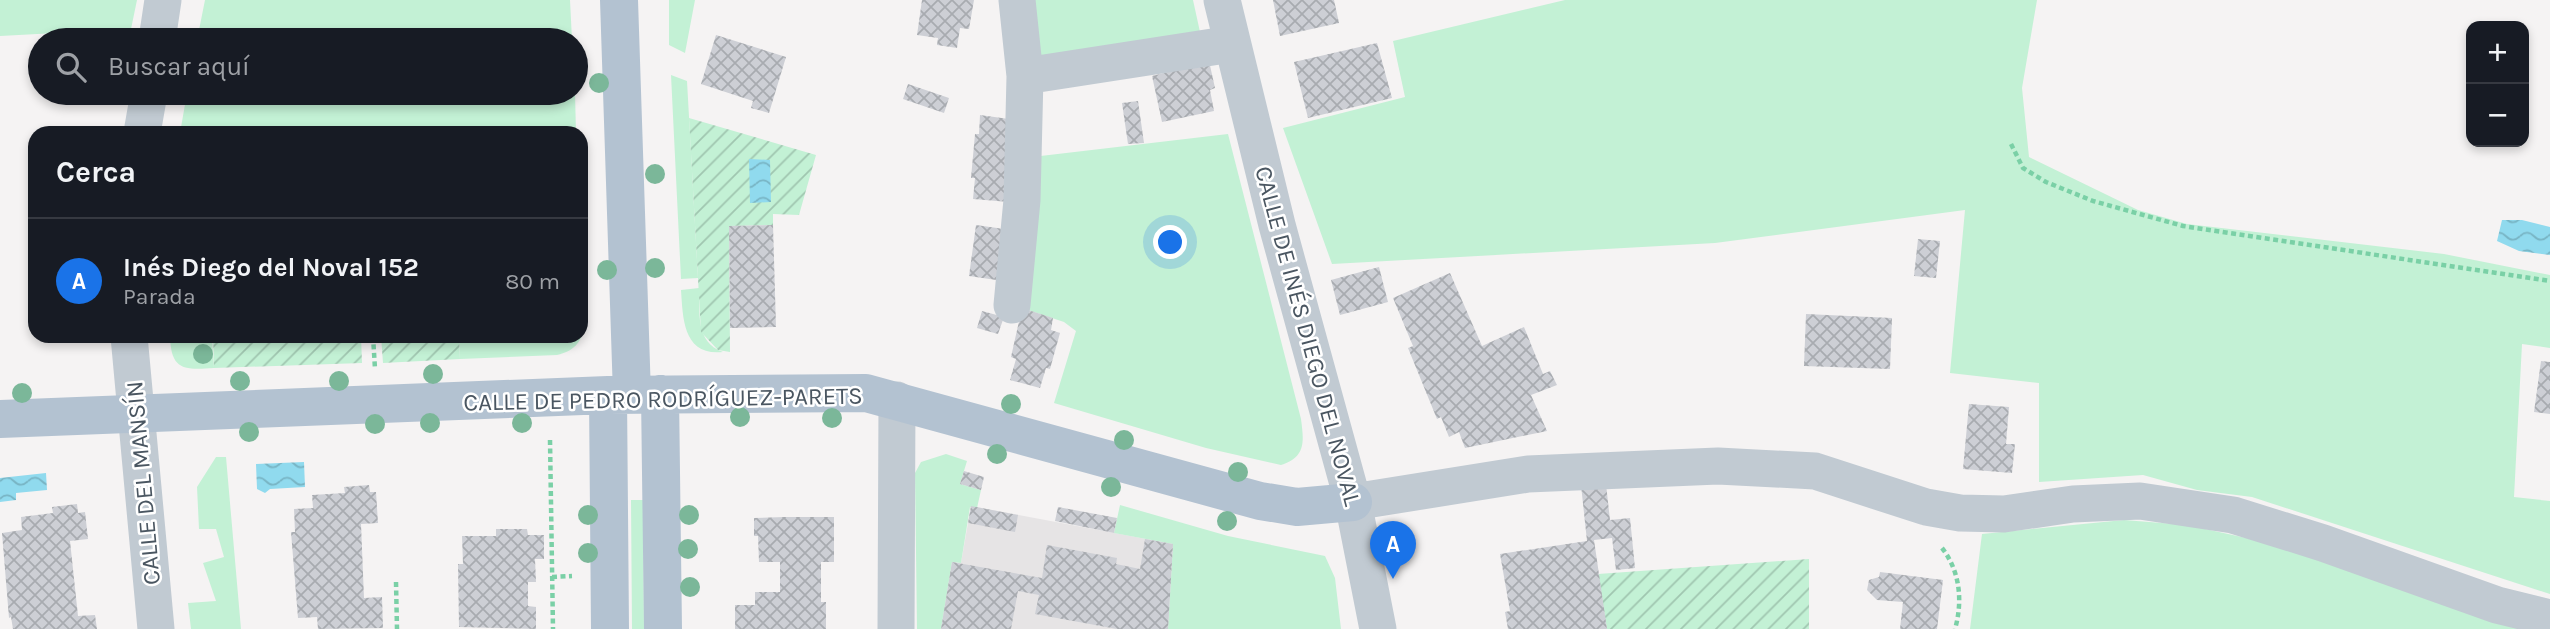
<!DOCTYPE html>
<html lang="es">
<meta charset="utf-8">
<style>
:root{--surface:#171b24;--page:#20242c;--text:#f1f3f6;--muted:#9ea1a6;--line:#363941;--accent:#1a73e8}
body{margin:0;font-family:Karla,sans-serif;background:var(--page);color:var(--text)}
.controls{position:absolute;right:21px;top:21px;display:grid;overflow:hidden;border-radius:14px;box-shadow:0 4px 10px #0003}
.controls button{width:63px;height:63px;display:grid;place-items:center;padding:0;border:0;border-bottom:2px solid var(--line);background:var(--surface);color:var(--text);font:35px sans-serif}
.you{position:absolute;left:1171px;top:243px;width:24px;height:24px;margin:-18px;border:5px solid #fff;border-radius:50%;background:#1a73e8;box-shadow:0 0 0 10px #1a73e833}
.badge{display:grid;place-items:center;width:46px;height:46px;border-radius:50%;background:var(--accent);color:#fff;font-size:23px;font-weight:700}
.pin{position:absolute;translate:-50% -58px;filter:drop-shadow(0 2px 4px #0008)}
.pin::after{content:'';position:absolute;top:37px;width:24px;height:21px;background:inherit;clip-path:polygon(0 0,100% 0,50% 100%)}
.list{margin:0;padding:0;list-style:none}
h2{display:flex;justify-content:space-between;align-items:center;height:91px;margin:0;padding:0 28px;font-size:30px}
h2 small{font-size:23px;font-weight:400;color:var(--muted)}
.list li{display:grid;grid-template-columns:46px 1fr auto;gap:21px;align-items:center;box-sizing:border-box;height:126px;padding:0 28px;border-top:2px solid var(--line)}
.list b{display:block;font-size:26px;white-space:nowrap}
.list p{margin:0;font-size:23px;white-space:nowrap;color:var(--muted)}
.list em{font-size:23px;font-style:normal;color:var(--muted)}
.icon{flex:none;width:38px;height:38px;fill:none;stroke:currentColor;stroke-width:2;stroke-linecap:round;stroke-linejoin:round}
.map{position:relative;flex:none;width:2550px;height:629px;overflow:hidden}
.search{position:absolute;background:var(--surface);box-shadow:0 4px 10px #0003;left:28px;top:28px;width:560px;height:77px;display:flex;align-items:center;gap:18px;box-sizing:border-box;padding:0 24px;border-radius:38px;color:var(--muted);font-size:26px}
.panel{position:absolute;background:var(--surface);box-shadow:0 4px 10px #0003;left:28px;top:126px;width:560px;height:217px;border-radius:21px}
.map>svg:first-child{display:block}
.education{fill:#e6e4e5}
.grass{fill:#c3f1d5}
.garden{fill:url(#garden-furrows)}
.water{fill:url(#water-waves)}
.building{fill:url(#building-cross-hatch)}
.lines{fill:none;stroke-linecap:round;stroke-linejoin:round}
.path{stroke:#7ad0a6;stroke-width:4.5;stroke-dasharray:5 3.5;stroke-linecap:butt}
.minor{stroke:#c1cad2;stroke-width:37}
.major{stroke:#b3c2d1;stroke-width:38}
.tree{fill:#7bb799}
.labels{text-anchor:middle;stroke-width:5;stroke-linejoin:round;paint-order:stroke}
.street-label{font-size:24px;fill:#4a5661;stroke:#fff}
</style>
<div class="map">
<svg width="2550" height="629" viewBox="0 0 2550 629">
<defs>
<pattern id="garden-furrows" width="10" height="10" patternUnits="userSpaceOnUse" patternTransform="scale(1.75)"><rect width="10" height="10" fill="#c3f1d5"/><path d="M-1 1l2-2M0 10L10 0M9 11l2-2" fill="none" stroke="#a0c6b0"/></pattern>
<pattern id="water-waves" width="16" height="10" patternUnits="userSpaceOnUse" patternTransform="scale(1.75)"><rect width="16" height="10" fill="#90daee"/><path d="M0 5q4-4 8 0t8 0" fill="none" stroke="#78b4c4"/></pattern>
<pattern id="building-cross-hatch" width="8" height="8" patternUnits="userSpaceOnUse" patternTransform="scale(1.75)"><rect width="8" height="8" fill="#cdcfd5"/><path d="M0 0l8 8M0 8l8-8" fill="none" stroke="#a8abb0"/></pattern>
</defs>
<rect width="100%" height="100%" fill="#f5f3f3"/>
<path class="education" d="M971,506L1173,544L1168,629H941L952,562L961,563Z"/>
<path class="grass" d="M0,0H137L131,29L0,36Z
M205,0H570L572,40H197Z
M669,0H695L685,53L669,45Z
M1024,0H1193L1200,32L1041,57Z
M1565,0H2037L2022,88L2029,157L2138,210L2187,224L2444,254L2550,275V348L2522,344L2514,497L2550,501V594L2252,497L2197,490L2143,475L2039,482V383L1950,373L1965,210L1715,243L1332,264L1283,128L1405,97L1393,41Z
M671,75L687,81L698,278L681,279Z
M187,93H575L576,133H180Z
M1228,134L1301,419C1304,442 1306,457 1281,465L1206,448L1054,403L1076,331L1064,322L1022,308L1032,157Z
M581,238L585,326C581,343 574,351 557,355L460,359L459,336H581Z
M699,288C700,313 695,342 723,352C683,356 683,319 681,290Z
M170,336H212L214,368C183,370 171,370 170,336Z
M946,454L967,461L960,484L981,490L977,508L970,507L961,563L952,562L941,629H917L915,473L921,462Z
M216,457H226L241,629H191L188,603L216,601L203,563L224,557L216,529H199L197,487Z
M631,500H643L644,629H632Z
M1120,505L1228,536L1325,556L1335,578L1341,629H1168L1173,544L1114,533Z
M2124,520L2187,525L2283,546L2523,629H1970L1982,534Z"/>
<path class="garden" d="M689,118L816,155L799,215L773,214V225L729,226L730,352L718,350L701,332Z
M213,336H361L362,363L214,368Z
M381,336H459L460,359L383,363Z
M1809,559V629H1607L1598,574Z"/>
<path class="water" d="M749,159L770,160L771,202L750,203Z
M2502,220H2522L2550,227V255L2519,251L2497,241Z
M304,462L305,487L270,489L265,493L257,489L256,464Z
M46,473L47,490L16,493V500L0,502V478Z"/>
<path class="building" d="M922,0H974L969,29L960,28L957,48L937,45L938,38L917,35Z
M1273,0H1334L1339,23L1280,36Z
M716,35L786,57L769,113L751,108L753,101L701,84Z
M1377,43L1392,98L1308,118L1294,62Z
M1209,61L1215,88L1210,90L1214,111L1162,122L1152,76Z
M908,84L949,98L944,113L903,99Z
M1138,101L1144,143L1128,144L1122,103Z
M980,115L1016,120L1009,202L973,199L975,178H971L975,134H979Z
M773,225L776,327L730,328L729,226Z
M976,225L1011,230L1003,281L969,276Z
M1918,239L1940,241L1936,278L1914,276Z
M1379,267L1388,302L1340,315L1331,280Z
M1450,273L1482,346L1524,327L1543,374L1550,371L1557,385L1531,395L1547,431L1465,448L1459,432L1449,437L1441,417L1437,419L1408,348L1413,346L1393,298Z
M1022,308L1053,318L1051,330L1060,333L1050,369L1046,368L1040,388L1010,380L1016,359L1011,357Z
M982,311L1004,317L998,334L977,328Z
M1806,314L1892,318L1890,369L1804,366Z
M2541,361L2550,362V414L2534,412Z
M1969,404L2009,407L2006,444H2015L2012,473L1963,469Z
M964,471L984,477L981,490L960,484Z
M1606,484L1610,520L1630,518L1635,568L1616,570L1612,538L1594,540L1607,629H1508L1505,612L1510,611L1500,554L1587,541L1581,485Z
M369,485L370,492H376L378,523L361,524L364,598L382,597L383,628L318,629L317,617L298,618L291,532H295L294,509L313,508L312,495L345,493L344,487Z
M77,504L78,513L85,512L88,539L70,541L78,616L95,615L97,629H13L11,617L9,618L2,533L22,530L21,517L53,513L52,507Z
M971,506L1018,515L1015,532L968,523Z
M1058,507L1117,518L1114,533L1055,521Z
M785,517H834V562H821V602H826V629H735V605H755V592H780V562H759L758,536H754V518Z
M496,529H527L528,535H544V559H535L536,582H528V606L536,607V629L459,627L458,564H463L462,536H496Z
M1145,539L1173,544L1168,629H1117L1035,614L1039,595L1018,591L1011,629H941L952,562L1042,578L1047,545L1117,558L1116,564L1140,569Z
M1880,572L1943,580L1937,629H1900L1903,602L1877,600L1867,590L1869,580L1879,577Z"/>
<g class="lines">
<path class="path" d="M2011,144L2023,168L2046,182L2093,201L2183,226L2550,281
M373,336L375,369
M550,440L553,629
M1942,548C1960,571 1963,601 1955,629
M552,577L572,576
M396,582L397,629"/>
<path class="minor" d="M1017,0L1025,76
M1222,0L1277,225L1353,502L1378,629
M157,40L163,0
M142,133L149,93
M1012,305L1022,200L1025,76L1232,44
M129,336L156,629
M1353,502L1528,474L1718,466L1815,471L1926,507L1960,513L2004,514L2073,504L2140,501L2233,515L2323,543L2497,605L2550,618
M896,629L897,400"/>
<path class="major" d="M619,0L632,395
M660,394L663,629
M608,395L610,629
M0,419L608,395L866,393L1260,501L1297,507L1353,502"/>
</g>
<g class="tree">
<circle cx="599" cy="83" r="10"/>
<circle cx="655" cy="174" r="10"/>
<circle cx="655" cy="268" r="10"/>
<circle cx="607" cy="270" r="10"/>
<circle cx="203" cy="354" r="10"/>
<circle cx="433" cy="374" r="10"/>
<circle cx="240" cy="381" r="10"/>
<circle cx="339" cy="381" r="10"/>
<circle cx="22" cy="393" r="10"/>
<circle cx="1011" cy="404" r="10"/>
<circle cx="740" cy="417" r="10"/>
<circle cx="832" cy="418" r="10"/>
<circle cx="430" cy="423" r="10"/>
<circle cx="522" cy="423" r="10"/>
<circle cx="375" cy="424" r="10"/>
<circle cx="249" cy="432" r="10"/>
<circle cx="1124" cy="440" r="10"/>
<circle cx="997" cy="454" r="10"/>
<circle cx="1238" cy="472" r="10"/>
<circle cx="1111" cy="487" r="10"/>
<circle cx="588" cy="515" r="10"/>
<circle cx="689" cy="515" r="10"/>
<circle cx="1227" cy="521" r="10"/>
<circle cx="688" cy="549" r="10"/>
<circle cx="588" cy="553" r="10"/>
<circle cx="690" cy="587" r="10"/>
</g>
<g class="labels">
<g class="street-label">
<text transform="translate(1308 336) rotate(75)" y="8">CALLE DE INÉS DIEGO DEL NOVAL</text>
<text transform="translate(663 399) rotate(-1)" y="8">CALLE DE PEDRO RODRÍGUEZ-PARETS</text>
<text transform="translate(143 483) rotate(-95)" y="8">CALLE DEL MANSÍN</text>
</g>
</g>
</svg>
<div class="controls">
<button>+</button>
<button>−</button>
</div>
<div class="you"></div>
<div class="pin badge" style="left:1393px;top:579px">A</div>
<div class="search"><svg class="icon" aria-label="search" viewBox="0 0 24 24"><circle cx="10" cy="10" r="6"/><path d="M15 15l6 6"/></svg>Buscar aquí</div>
<section class="panel">
<h2>Cerca<small></small></h2>
<ul class="list">
<li><span class="badge">A</span><div><b>Inés Diego del Noval 152</b><p>Parada</p></div><em>80 m</em></li>
</ul>
</section>
</div>
